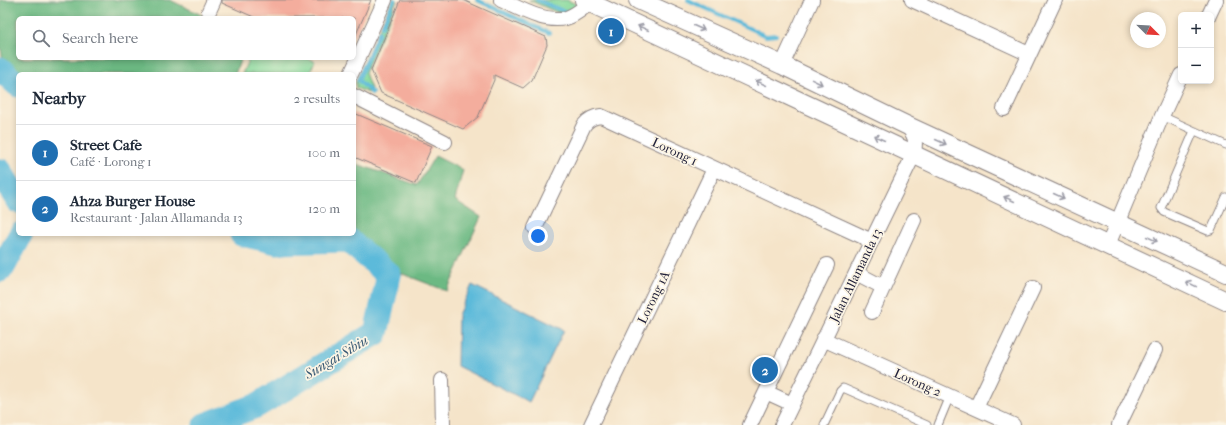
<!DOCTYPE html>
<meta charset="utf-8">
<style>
:root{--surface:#fff;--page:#f6f6f7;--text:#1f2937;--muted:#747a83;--line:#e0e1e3;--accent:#1f6fb2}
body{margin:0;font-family:"IM FELL French Canon",serif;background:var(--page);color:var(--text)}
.controls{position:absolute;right:12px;top:12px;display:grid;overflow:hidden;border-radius:6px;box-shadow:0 2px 6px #0003}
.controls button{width:36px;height:36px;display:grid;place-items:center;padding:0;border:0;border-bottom:1px solid var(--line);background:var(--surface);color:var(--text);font:20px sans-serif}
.compass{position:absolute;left:1130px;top:12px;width:36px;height:36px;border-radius:50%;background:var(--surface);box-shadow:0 2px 6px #0003;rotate:114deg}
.you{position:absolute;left:538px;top:236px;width:14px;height:14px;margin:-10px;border:3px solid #fff;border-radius:50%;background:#1a73e8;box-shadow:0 0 0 6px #1a73e833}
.badge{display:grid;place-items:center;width:26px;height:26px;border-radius:50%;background:var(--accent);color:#fff;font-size:13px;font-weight:700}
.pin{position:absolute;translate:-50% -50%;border:2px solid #fff;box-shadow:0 1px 4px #0006}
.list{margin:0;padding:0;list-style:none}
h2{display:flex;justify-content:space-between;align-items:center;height:52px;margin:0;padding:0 16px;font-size:17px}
h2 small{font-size:13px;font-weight:400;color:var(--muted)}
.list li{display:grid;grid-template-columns:26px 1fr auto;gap:12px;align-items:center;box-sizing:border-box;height:56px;padding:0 16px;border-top:1px solid var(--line)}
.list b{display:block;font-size:15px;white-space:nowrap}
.list p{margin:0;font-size:13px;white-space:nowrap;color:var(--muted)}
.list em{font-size:13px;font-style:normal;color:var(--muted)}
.icon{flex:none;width:22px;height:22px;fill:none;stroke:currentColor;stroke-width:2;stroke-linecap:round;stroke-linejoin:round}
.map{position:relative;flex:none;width:1226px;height:425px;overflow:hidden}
.search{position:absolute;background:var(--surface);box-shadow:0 2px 6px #0003;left:16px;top:16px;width:340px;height:44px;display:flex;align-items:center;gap:10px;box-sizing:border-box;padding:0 14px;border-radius:6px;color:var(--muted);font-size:15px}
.panel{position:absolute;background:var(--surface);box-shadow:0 2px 6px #0003;left:16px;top:72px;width:340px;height:164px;border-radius:6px}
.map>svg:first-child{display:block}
.green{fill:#85d99b;stroke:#547e6b}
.forest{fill:#6cb983;stroke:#476e5f}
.water{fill:#5cbada;stroke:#3f6e8a}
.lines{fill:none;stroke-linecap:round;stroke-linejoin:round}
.stream{stroke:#5cbada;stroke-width:4}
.river{stroke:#5cbada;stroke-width:25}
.building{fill:#f4ad9d}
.service-casing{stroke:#8c8382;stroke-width:9}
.minor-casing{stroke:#8c8382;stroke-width:16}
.tertiary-casing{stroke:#8c8382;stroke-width:20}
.service{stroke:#fff;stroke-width:7}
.minor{stroke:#fff;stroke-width:14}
.tertiary{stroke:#fff;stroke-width:18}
.oneway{stroke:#9c9ca7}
.labels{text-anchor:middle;stroke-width:3.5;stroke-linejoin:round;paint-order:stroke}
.street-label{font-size:13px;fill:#22223b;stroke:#fcf5e5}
.water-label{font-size:14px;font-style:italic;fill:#365773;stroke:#fcf5e5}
</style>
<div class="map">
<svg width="1226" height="425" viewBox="0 0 1226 425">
<rect width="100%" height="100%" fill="#fcf5e5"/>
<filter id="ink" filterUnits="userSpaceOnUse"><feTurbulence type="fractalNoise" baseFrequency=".025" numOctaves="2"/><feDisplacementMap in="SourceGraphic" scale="8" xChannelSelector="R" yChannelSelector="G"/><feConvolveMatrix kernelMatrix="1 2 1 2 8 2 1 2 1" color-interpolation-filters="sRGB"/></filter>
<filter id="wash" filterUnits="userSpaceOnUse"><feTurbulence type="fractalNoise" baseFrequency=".012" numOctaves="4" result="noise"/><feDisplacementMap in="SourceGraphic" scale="16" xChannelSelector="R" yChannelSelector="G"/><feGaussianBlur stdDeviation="0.9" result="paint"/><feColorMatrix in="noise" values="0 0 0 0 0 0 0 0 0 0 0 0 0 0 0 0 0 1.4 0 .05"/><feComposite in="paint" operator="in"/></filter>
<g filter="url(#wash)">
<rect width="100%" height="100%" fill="#f5e4c9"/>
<path class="green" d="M392,0H397L365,73L371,89L369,93L356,88V81Z
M529,0H567L578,5L568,17Z
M249,58H307L315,61L309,74H242Z"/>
<path class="forest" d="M0,0H170L208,18H18V58H241L235,74H18L3,60L0,45Z
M435,156L463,170L455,200L481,217L447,291L395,271L348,235L281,236L274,234H354V163L417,185Z"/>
<path class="water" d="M472,285L564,330L529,402L457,366L458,315Z"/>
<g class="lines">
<path class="stream" d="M477,0L549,33
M537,0L568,13
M688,0L766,36L776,35
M382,26L394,0
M372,93L358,80L379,32"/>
<path class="river" d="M0,69L18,85
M0,171L18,201
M0,270L3,267L21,234
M205,425L256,406L376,333L389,275L348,240L277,242L242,234"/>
</g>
<g id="blocks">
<path class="building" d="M222,0H371L354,39V18H256L222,3Z
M400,0H463L546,37L547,45L532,80L523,88L494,75V80L478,117L463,129L381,93L371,70Z
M354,113L432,146L416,183L354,157Z"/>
</g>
</g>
<g filter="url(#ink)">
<use href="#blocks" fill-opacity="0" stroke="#8c8382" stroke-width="1"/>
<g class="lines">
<g class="service-casing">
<path id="service" d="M1162,116L1226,145
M1194,131L1161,208L1164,212L1208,231L1211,230L1226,197
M824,425L840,391L843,388L927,425
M938,425L950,396"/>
</g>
<g class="minor-casing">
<path id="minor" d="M501,0C521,9 544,23 566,18C575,16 583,8 590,3
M912,0L1029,54
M209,11L214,0
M1209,15L1216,0
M782,65L812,0
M351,74L385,0
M354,96L445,142
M1004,109L1055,0
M535,228L584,125C589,119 593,117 601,116L872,241
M1108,245L1162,116L1181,75
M856,273L883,287
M872,312L914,220
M823,339L1013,425
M442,380L443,425
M766,392L792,404
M976,408L1033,288
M591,425L714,169
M750,425L827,265
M782,425L914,154C916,140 916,136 906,125
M1119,425L1155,350"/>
</g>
<g class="tertiary-casing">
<path id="tertiary" d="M584,0L1226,301
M638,0L782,65L906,125L1226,273"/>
</g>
<use href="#service" class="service"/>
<use href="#minor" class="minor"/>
<use href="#tertiary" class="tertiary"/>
</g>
<defs><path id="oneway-shaft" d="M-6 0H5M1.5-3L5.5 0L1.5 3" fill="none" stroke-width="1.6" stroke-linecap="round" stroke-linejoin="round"/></defs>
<g class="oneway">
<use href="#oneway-shaft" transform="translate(643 28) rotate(-155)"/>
<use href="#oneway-shaft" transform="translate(699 28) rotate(24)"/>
<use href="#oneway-shaft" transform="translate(817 82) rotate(26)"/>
<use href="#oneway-shaft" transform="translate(761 83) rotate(-155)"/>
<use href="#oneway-shaft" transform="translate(879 138) rotate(-155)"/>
<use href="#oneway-shaft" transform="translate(941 142) rotate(25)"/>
<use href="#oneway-shaft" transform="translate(1059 196) rotate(25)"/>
<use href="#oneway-shaft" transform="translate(1009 199) rotate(-155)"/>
<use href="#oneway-shaft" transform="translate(1152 239) rotate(25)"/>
<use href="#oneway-shaft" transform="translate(1191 284) rotate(-154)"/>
</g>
</g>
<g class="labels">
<g class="street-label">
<text transform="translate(675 151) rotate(25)" y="5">Lorong 1</text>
<text transform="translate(855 275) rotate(-64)" y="5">Jalan Allamanda 13</text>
<text transform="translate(653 297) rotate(-64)" y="5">Lorong 1A</text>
<text transform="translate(918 382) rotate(24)" y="5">Lorong 2</text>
</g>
<g class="water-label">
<text transform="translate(336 357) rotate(-31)" y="5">Sungai Sibiu</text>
</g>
</g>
</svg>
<div class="controls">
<button>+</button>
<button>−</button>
</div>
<svg class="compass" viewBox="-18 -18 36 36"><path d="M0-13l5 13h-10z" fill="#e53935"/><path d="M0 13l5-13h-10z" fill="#747a83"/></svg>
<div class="you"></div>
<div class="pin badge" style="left:611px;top:31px">1</div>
<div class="pin badge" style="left:765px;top:370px">2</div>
<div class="search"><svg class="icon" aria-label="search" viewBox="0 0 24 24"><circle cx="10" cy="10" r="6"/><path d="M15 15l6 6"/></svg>Search here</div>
<section class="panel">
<h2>Nearby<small>2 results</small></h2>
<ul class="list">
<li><span class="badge">1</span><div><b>Street Cafe</b><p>Café · Lorong 1</p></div><em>100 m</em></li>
<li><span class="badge">2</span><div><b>Ahza Burger House</b><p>Restaurant · Jalan Allamanda 13</p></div><em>120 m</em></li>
</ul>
</section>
</div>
